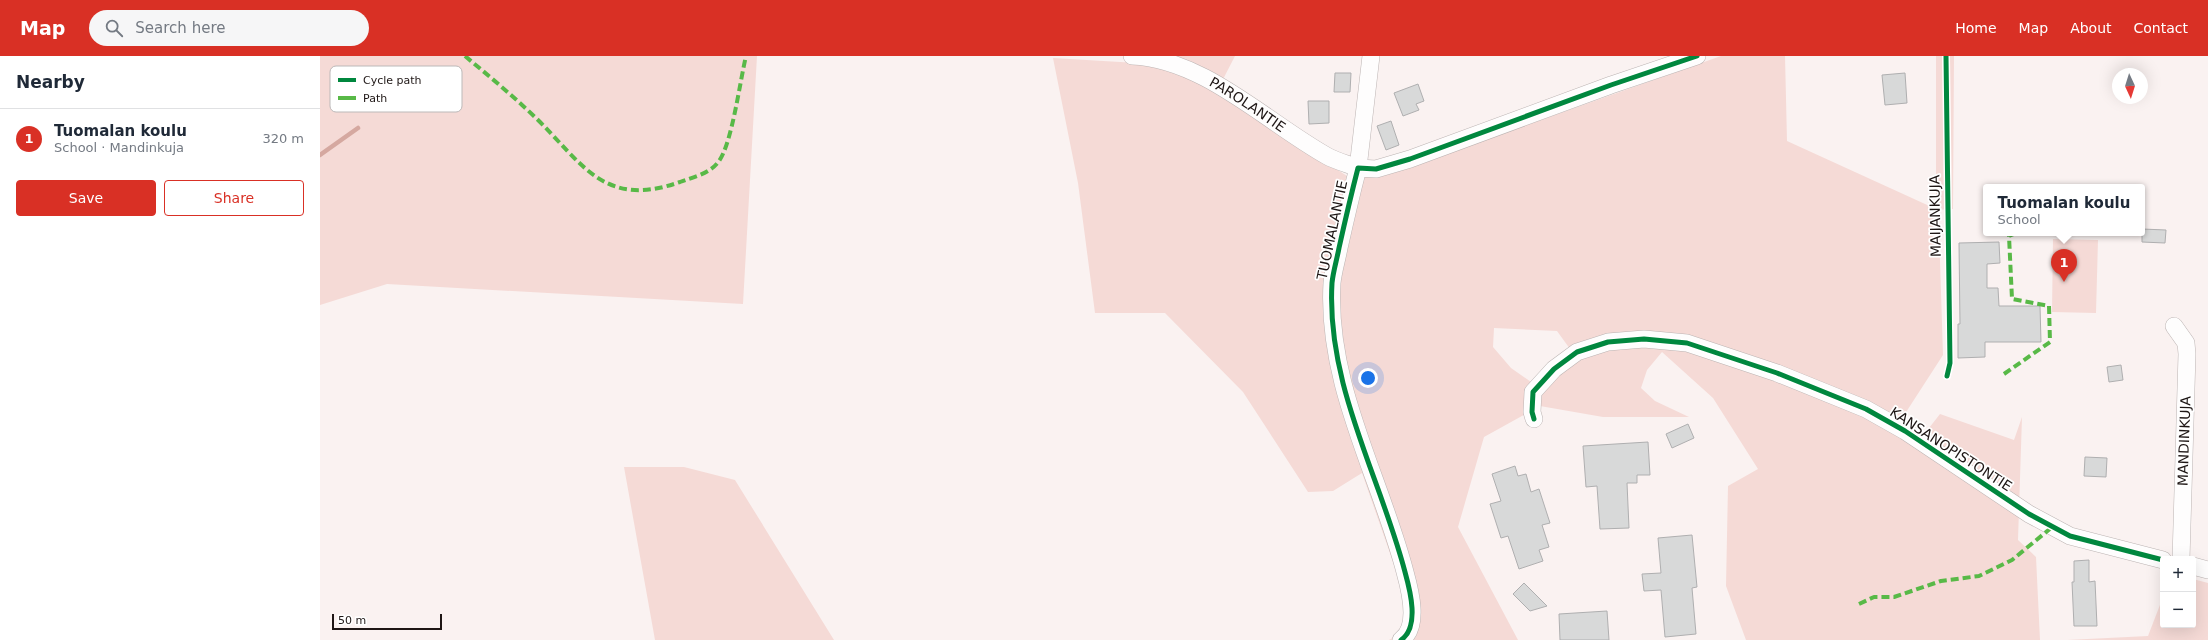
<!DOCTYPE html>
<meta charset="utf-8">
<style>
:root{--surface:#fff;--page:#f6f6f7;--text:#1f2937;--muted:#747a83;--line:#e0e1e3;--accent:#d93025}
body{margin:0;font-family:"DejaVu Sans",sans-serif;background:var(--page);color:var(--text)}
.controls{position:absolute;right:12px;bottom:12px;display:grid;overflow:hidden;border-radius:4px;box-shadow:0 4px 16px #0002}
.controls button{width:36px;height:36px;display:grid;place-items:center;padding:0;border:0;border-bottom:1px solid var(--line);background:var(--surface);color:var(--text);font:20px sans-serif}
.compass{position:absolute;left:1792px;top:12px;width:36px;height:36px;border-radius:50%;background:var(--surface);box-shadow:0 4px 16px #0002;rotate:176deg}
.scale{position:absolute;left:12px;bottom:10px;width:110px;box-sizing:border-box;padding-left:4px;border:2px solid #1e1615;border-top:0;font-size:11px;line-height:14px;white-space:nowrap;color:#1e1615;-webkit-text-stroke:3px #fff;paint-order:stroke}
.you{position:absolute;left:1048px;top:322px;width:14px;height:14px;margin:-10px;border:3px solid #fff;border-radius:50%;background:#1a73e8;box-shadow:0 0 0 6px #1a73e833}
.badge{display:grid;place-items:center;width:26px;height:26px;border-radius:50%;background:var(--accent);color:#fff;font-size:13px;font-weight:700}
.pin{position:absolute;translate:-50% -33px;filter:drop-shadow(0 1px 2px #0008)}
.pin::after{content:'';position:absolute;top:21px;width:14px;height:12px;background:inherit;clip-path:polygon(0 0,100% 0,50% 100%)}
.popup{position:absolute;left:1663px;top:128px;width:162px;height:52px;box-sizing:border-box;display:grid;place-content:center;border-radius:4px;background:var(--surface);filter:drop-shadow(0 1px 3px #0005);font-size:13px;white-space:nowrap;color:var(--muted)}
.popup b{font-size:15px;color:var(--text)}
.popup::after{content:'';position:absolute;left:50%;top:100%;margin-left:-8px;border:8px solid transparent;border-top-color:var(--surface)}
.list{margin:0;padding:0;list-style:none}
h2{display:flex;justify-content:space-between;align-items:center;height:52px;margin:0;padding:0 16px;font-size:17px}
h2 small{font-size:13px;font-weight:400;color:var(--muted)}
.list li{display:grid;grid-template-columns:26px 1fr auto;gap:12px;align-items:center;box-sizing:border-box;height:60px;padding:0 16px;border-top:1px solid var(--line)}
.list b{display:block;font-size:15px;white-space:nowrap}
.list p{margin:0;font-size:13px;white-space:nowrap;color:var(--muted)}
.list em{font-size:13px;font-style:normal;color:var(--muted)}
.actions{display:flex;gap:8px;padding:12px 16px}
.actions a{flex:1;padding:9px 0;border:1px solid var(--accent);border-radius:4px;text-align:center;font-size:14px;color:var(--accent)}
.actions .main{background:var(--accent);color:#fff}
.icon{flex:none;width:22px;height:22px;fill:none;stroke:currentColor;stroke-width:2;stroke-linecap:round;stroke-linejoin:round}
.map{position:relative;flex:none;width:1888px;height:584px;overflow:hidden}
header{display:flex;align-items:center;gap:24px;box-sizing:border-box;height:56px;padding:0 20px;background:var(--accent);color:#fff}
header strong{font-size:19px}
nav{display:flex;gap:22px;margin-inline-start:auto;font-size:14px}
.search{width:280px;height:36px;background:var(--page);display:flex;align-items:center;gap:10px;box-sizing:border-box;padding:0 14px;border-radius:22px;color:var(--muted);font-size:15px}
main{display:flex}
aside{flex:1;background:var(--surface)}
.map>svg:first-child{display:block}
.green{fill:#f5dad6;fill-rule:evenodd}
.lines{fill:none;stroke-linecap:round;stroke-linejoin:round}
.stream{stroke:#d5a8a0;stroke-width:4.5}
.building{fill:#d8d9d9;stroke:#afafb0}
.minor-casing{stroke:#bcb4b3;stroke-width:18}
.minor{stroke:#fefdfd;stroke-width:17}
.quiet{stroke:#58b947;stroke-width:4;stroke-dasharray:8 4;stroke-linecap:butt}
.cycleway-casing{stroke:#fff;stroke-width:8}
.cycleway{stroke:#00873e;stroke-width:5}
.labels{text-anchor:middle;stroke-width:3.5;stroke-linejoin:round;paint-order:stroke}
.street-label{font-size:14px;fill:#1e1615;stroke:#fff}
.key{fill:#fff;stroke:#bcb9b9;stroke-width:1}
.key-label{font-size:11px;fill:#1e1615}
</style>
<header>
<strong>Map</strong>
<div class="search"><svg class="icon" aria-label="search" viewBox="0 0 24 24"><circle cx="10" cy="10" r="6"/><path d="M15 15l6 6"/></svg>Search here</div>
<nav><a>Home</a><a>Map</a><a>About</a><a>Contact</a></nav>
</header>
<main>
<aside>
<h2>Nearby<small></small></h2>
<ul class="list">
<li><span class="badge">1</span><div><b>Tuomalan koulu</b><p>School · Mandinkuja</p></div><em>320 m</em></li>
</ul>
<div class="actions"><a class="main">Save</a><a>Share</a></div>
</aside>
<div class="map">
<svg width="1888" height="584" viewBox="0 0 1888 584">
<rect width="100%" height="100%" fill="#faf2f1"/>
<path class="green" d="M0,0H437L423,248L67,228L0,249Z
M818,0H915L897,35L1027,120L1060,121L1401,0H1465L1467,85L1616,153V0H1634L1633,153L1616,154L1619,173L1623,299L1579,367L1602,381L1620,358L1694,384L1702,361L1698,484L1716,501L1720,584H1426L1406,530L1408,430L1438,413L1393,342L1342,296L1327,314L1321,332L1335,345L1369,361H1283L1220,350L1164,381L1138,471L1198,584H1069C1084,576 1086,562 1087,546L1042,417L1013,435L988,436L923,336L845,257H775L758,127L733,2L817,7ZM1174,272L1237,275L1258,304L1221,333L1191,312L1173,291Z
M1733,183L1778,184L1776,257L1732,256Z
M304,411H364L415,424L514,584H335Z
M1873,523L1888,527V584H1747L1828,580L1843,541V569H1873Z"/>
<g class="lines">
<path class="stream" d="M0,99L38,72"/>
</g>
<path class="building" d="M1015,17H1031L1030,36H1014Z
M1585,17L1587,47L1565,49L1562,19Z
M1098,28L1104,45L1096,48L1099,54L1083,60L1074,37Z
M988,45H1009V67L989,68Z
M1071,65L1079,89L1066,94L1057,70Z
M1822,173L1846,174L1845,187L1822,186Z
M1679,186L1680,207L1667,208V232H1678L1679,250H1720L1721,286H1665V301L1638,302V268H1640L1639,187Z
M1801,309L1803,324L1789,326L1787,311Z
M1368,368L1374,382L1352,392L1346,378Z
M1328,386L1330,419H1317V427H1307L1309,472L1280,473L1277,430L1266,431L1263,390Z
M1765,401L1787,402L1786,421L1764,420Z
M1195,410L1198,420L1206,418L1211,436L1219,433L1230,467L1222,469L1229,491L1219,494L1223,505L1199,513L1188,480L1181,482L1170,448L1181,445L1172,418Z
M1372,479L1377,531L1372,532L1376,578L1345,581L1341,534L1324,535L1322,518L1341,517L1338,482Z
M1769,504V526L1775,525L1777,570H1754L1752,526H1754V505Z
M1204,527L1227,550L1210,555L1193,538Z
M1287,555L1289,584H1240L1239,558Z"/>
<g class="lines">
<g class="minor-casing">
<g id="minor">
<path id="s1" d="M812,0C884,3 946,66 1007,100C1016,105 1028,108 1038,112L1051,0"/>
<path d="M1854,270L1866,287L1867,298L1861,503"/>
<path d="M1214,363L1212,356L1213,336L1234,313L1257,296L1288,286L1324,283L1367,287L1457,317L1546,353L1585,375L1709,458L1750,480L1843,504"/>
<path d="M1873,510L1888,514"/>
<path d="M1081,584C1100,571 1090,534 1085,516C1060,420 1006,329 1012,227C1013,216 1017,203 1019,192C1025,165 1031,139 1038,112L1056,113L1090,103L1291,29L1377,0"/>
</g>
</g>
<use href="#minor" class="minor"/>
<path class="quiet" d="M145,0C169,20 193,40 216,62C263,108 284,153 360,126C373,121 390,118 399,105C412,87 420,25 426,0
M1684,318L1730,286L1729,250L1692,243L1689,180L1696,177
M1539,548L1554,541H1574L1621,525L1659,520L1692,504L1731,472"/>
<g class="cycleway-casing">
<path id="cycleway" d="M1626,0L1630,307L1627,320
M1214,363L1212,356L1213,336L1234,313L1257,296L1288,286L1324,283L1367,287L1457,317L1546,353L1585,375L1709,458L1750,480L1843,504
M1081,584C1100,571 1090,534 1085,516C1060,420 1006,329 1012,227C1013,216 1017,203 1019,192C1025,165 1031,139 1038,112L1056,113L1090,103L1291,29L1377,0"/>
</g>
<use href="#cycleway" class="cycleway"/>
</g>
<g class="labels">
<g class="street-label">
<text dy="5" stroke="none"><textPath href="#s1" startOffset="127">PAROLANTIE</textPath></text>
<text transform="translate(1615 160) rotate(-91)" y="5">MAIJANKUJA</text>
<text transform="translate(1012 174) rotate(-78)" y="5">TUOMALANTIE</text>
<text transform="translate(1864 385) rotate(-88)" y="5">MANDINKUJA</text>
<text transform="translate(1631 393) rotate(33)" y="5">KANSANOPISTONTIE</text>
</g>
</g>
<rect x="10" y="10" width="132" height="46" rx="6" class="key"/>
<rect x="18" y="22" width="18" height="4" fill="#00873e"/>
<rect x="18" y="40" width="18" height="4" fill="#58b947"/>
<g class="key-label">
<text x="43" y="28">Cycle path</text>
<text x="43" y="46">Path</text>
</g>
</svg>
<div class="controls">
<button>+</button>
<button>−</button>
</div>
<svg class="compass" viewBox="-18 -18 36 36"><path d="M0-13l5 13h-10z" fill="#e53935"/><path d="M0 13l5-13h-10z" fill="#747a83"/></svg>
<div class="scale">50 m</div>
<div class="you"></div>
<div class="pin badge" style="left:1744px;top:226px">1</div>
<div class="popup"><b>Tuomalan koulu</b>School</div>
</div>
</main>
